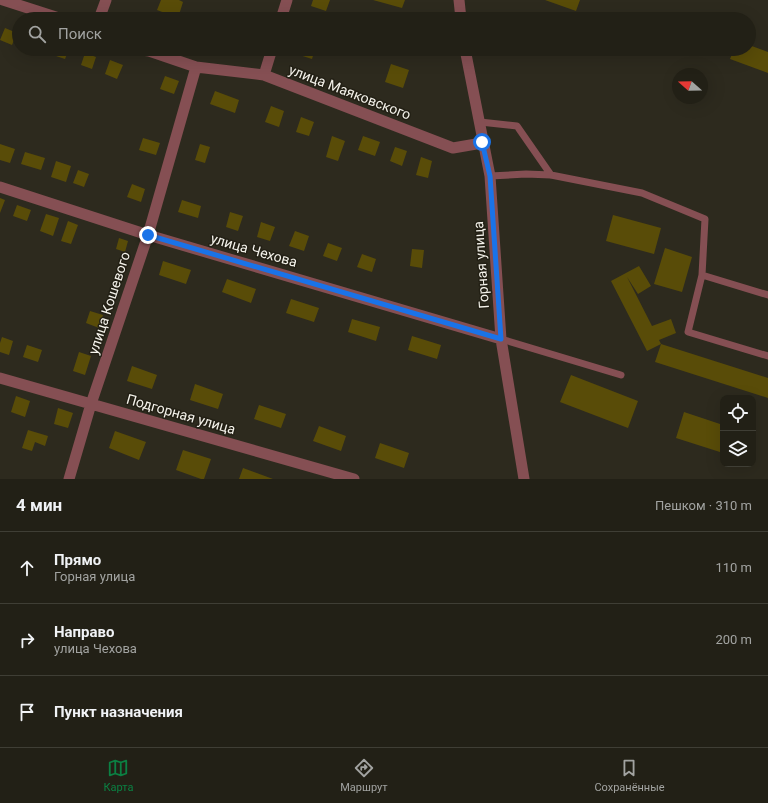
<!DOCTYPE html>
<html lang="ru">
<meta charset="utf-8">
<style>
:root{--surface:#222016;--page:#2a281f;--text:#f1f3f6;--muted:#a2a3a1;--line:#3f3e35;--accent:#0b8043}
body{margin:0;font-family:Roboto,sans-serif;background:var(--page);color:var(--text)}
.controls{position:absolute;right:12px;bottom:12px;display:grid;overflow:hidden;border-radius:8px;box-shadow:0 4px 16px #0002}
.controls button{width:36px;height:36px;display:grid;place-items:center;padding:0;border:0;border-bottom:1px solid var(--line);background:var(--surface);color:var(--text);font:20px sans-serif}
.compass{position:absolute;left:672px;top:68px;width:36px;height:36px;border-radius:50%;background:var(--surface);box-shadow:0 4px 16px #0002;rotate:290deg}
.stop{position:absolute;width:12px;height:12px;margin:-9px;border:3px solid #1a73e8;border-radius:50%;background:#fff}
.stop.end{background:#1a73e8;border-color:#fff;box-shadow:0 1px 4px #0008}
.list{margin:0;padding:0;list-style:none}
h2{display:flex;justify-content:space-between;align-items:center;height:52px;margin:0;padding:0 16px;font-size:17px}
h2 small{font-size:13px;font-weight:400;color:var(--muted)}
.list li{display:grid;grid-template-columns:26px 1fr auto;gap:12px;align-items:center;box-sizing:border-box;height:72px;padding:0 16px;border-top:1px solid var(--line)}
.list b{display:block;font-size:15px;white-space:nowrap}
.list p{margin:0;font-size:13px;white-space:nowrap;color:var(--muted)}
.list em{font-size:13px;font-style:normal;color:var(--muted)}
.icon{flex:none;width:22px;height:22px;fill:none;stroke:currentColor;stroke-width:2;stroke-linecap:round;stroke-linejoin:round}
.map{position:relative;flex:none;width:768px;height:479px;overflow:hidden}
.search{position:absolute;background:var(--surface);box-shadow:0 4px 16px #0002;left:12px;right:12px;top:12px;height:44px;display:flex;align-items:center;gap:10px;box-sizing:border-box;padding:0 14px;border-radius:22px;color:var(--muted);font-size:15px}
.sheet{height:268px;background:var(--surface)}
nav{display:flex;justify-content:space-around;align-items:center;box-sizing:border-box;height:56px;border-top:1px solid var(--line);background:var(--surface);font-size:11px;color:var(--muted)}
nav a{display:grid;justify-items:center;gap:2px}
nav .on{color:var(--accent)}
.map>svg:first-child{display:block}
.building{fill:#594c08}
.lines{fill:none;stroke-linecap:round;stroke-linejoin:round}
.service{stroke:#854f53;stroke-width:7}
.minor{stroke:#854f53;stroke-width:11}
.route{stroke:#1a73e8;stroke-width:5}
.labels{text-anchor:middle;stroke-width:3;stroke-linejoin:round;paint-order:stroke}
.street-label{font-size:14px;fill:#f5f3eb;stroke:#232015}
</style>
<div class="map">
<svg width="768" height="479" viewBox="0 0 768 479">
<rect width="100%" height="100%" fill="#2d2a1e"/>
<path class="building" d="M161,0H179L183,2L178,18L157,10Z
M313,0H330L326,11L311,6Z
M373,0H405L402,8Z
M545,0H580L576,11Z
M236,15L247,19H234Z
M5,28L17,33L12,45L0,40Z
M749,45L768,52V73L730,59L734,49H749Z
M28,49H40L39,53Z
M55,49H69L65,59L53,55Z
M291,49H315L312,59L290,52Z
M85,53L96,57L92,69L81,65Z
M110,60L123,65L117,79L105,74Z
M391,64L409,70L403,88L385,82Z
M165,76L179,81L174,94L160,89Z
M215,91L239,100L235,113L210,104Z
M271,106L284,111L279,127L265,122Z
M301,117L314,122L309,136L296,132Z
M332,136L345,141L338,161L326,157Z
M363,136L380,142L375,156L358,150Z
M143,138L160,143L156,155L139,150Z
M0,144L15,149L10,163L0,160Z
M200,144L210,147L205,163L195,160Z
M395,147L407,151L402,166L390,161Z
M25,152L45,158L41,170L21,164Z
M421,157L432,161L428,178L416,175Z
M56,161L71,166L66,182L51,177Z
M78,170L89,174L84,187L73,183Z
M132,184L145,189L141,202L127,197Z
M0,198L5,200L0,213Z
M182,200L201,206L198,218L178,212Z
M17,205L31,210L27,221L13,216Z
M230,212L243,216L238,231L226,227Z
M46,214L59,218L53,236L40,231Z
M613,215L661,228L654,254L606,241Z
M68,221L78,225L71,244L61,241Z
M261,222L275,227L270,241L257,237Z
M295,231L309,236L304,251L289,246Z
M119,238L128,241L125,252L116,249Z
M328,243L342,248L337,261L323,256Z
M665,248L692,257L682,292L654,284Z
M412,249L424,250L422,268L410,266Z
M362,254L376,259L372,272L357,267Z
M163,261L191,270L186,284L159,275Z
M639,266L651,286L638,294L627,277L652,326L671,319L676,333L659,340L661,344L768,378V398L655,362L661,344L647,351L611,281Z
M227,279L256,289L251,303L222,292Z
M291,299L319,308L314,322L286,313Z
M90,311L103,315L99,328L86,323Z
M352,319L380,327L376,341L348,332Z
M412,336L441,345L437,359L408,350Z
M2,337L13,341L9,355L0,352V343Z
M27,345L42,350L38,362L23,357Z
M79,352L91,356L85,375L73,371Z
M132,366L157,375L152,389L127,381Z
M571,375L638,401L628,428L560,402Z
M195,384L223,394L218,409L190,400Z
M16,396L30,401L25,417L11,412Z
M259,405L286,414L281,428L254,419Z
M58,408L73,413L68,428L54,424Z
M684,412L723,425V453L676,438Z
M319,426L346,436L341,451L313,441Z
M28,430L48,436L45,446L35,442L32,451L22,448Z
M115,431L146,442L139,460L109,448Z
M380,443L409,453L404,468L375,458Z
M183,450L211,459L204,479H201L176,470Z
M243,468L273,479H239Z"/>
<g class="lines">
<path class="service" d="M409,16L414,19
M480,122L517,126L551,175
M490,176L526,174L551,175L642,193L705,219L702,275
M768,295L702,275L688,332L768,356
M501,339L621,375"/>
<path class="minor" d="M3,0L62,19
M459,0L461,19
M99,19L106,0
M281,19L287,0
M135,49L149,51L196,67L264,75L453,148L482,143
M465,49L490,176L501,339L524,479
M264,75L272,49
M0,187L148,235L501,339
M0,378L354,479
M69,479L91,404L148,235L196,67"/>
</g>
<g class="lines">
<path class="route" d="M148,235L501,339L490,176L482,142"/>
</g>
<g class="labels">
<g class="street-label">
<text transform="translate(350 92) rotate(21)" y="5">улица Маяковского</text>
<text transform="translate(254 250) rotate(16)" y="5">улица Чехова</text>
<text transform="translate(481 265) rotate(-94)" y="5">Горная улица</text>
<text transform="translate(109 303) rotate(-72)" y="5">улица Кошевого</text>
<text transform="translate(181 414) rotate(16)" y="5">Подгорная улица</text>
</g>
</g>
</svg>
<div class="controls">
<button><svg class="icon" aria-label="locate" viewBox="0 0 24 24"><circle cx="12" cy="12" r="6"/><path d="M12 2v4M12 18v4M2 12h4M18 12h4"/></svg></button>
<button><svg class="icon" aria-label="layers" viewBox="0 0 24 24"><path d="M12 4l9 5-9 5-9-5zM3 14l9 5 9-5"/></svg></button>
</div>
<svg class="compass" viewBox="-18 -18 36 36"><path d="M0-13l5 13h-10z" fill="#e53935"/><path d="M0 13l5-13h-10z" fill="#a2a3a1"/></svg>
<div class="stop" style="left:482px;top:142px"></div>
<div class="stop end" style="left:148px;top:235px"></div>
<div class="search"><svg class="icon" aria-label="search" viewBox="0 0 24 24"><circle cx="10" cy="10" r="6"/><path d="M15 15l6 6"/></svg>Поиск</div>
</div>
<section class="sheet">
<h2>4 мин<small>Пешком · 310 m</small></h2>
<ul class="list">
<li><svg class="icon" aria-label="ahead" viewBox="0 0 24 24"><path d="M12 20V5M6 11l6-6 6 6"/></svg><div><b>Прямо</b><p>Горная улица</p></div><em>110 m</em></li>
<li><svg class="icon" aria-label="right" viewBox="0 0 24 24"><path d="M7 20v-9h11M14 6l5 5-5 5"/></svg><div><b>Направо</b><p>улица Чехова</p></div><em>200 m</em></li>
<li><svg class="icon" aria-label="arrive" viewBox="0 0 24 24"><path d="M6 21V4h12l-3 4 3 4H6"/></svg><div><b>Пункт назначения</b></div></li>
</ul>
</section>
<nav>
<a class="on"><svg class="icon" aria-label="map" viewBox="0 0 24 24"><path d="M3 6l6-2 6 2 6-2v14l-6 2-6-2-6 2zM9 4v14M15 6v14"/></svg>Карта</a>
<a><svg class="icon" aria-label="directions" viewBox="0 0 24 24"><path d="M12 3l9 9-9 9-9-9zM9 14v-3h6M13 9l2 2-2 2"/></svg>Маршрут</a>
<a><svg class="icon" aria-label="saved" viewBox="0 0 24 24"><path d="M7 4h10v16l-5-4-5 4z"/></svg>Сохранённые</a>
</nav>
